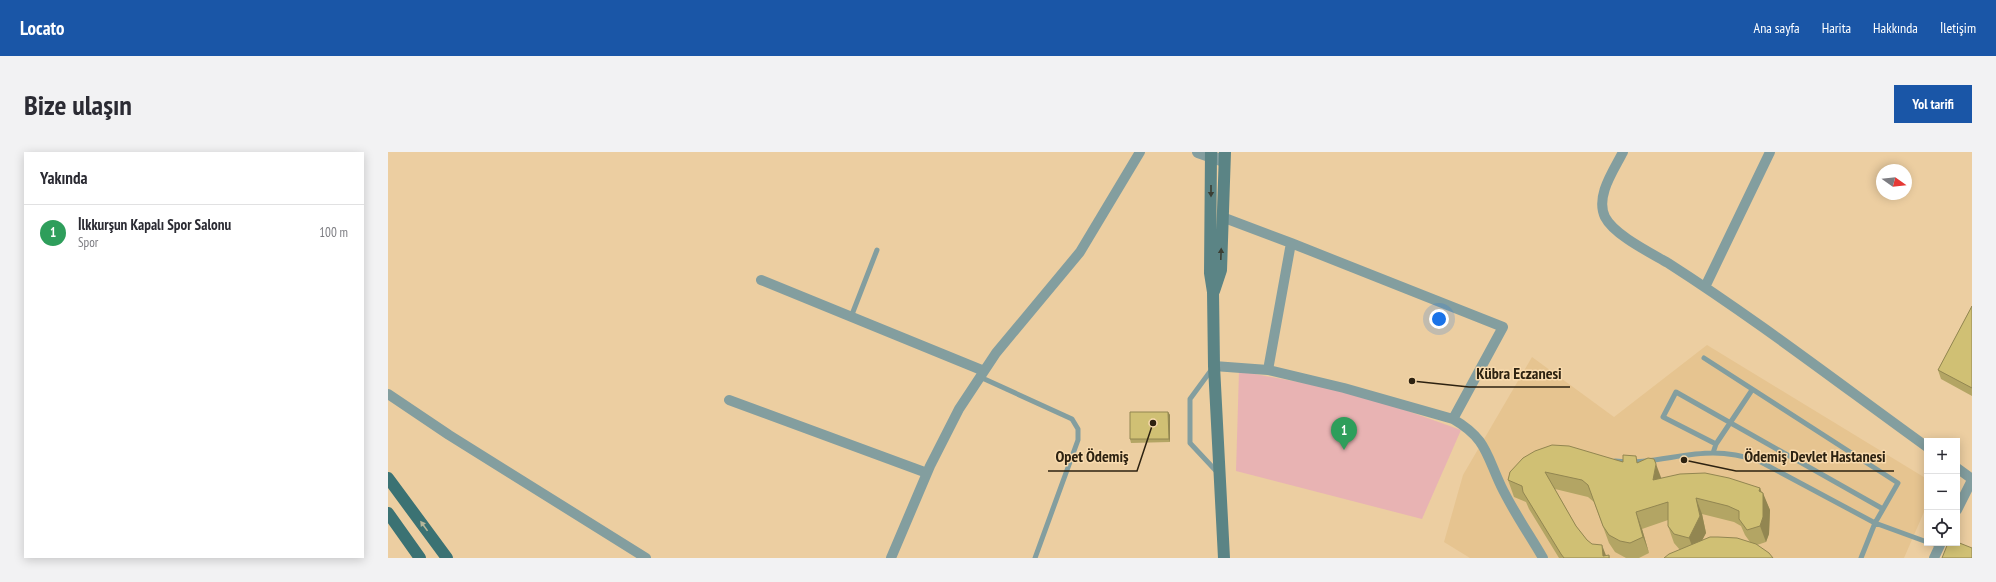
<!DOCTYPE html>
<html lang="tr">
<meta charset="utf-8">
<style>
:root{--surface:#fff;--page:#f2f2f3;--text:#2b2b33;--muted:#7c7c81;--line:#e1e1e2;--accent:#1a56a7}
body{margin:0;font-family:"PT Sans Narrow",sans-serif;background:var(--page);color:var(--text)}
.controls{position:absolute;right:12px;bottom:12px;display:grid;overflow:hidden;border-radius:0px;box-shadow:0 2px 10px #0003}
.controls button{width:36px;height:36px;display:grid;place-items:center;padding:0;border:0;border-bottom:1px solid var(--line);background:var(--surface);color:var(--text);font:20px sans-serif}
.compass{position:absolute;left:1488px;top:12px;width:36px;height:36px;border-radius:50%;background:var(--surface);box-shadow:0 2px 10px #0003;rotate:105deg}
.you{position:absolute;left:1051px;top:167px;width:14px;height:14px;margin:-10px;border:3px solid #fff;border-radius:50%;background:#1a73e8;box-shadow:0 0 0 6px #1a73e833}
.badge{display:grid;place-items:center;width:26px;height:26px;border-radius:50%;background:var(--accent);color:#fff;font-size:13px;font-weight:700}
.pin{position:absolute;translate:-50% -33px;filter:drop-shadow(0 1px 2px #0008)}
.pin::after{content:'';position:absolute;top:21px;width:14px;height:12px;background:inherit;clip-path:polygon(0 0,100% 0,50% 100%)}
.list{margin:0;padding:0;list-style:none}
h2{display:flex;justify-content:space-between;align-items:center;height:52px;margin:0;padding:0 16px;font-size:17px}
h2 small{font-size:13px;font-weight:400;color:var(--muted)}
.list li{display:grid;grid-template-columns:26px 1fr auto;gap:12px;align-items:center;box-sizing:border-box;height:56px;padding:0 16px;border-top:1px solid var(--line)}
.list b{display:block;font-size:15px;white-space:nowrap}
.list p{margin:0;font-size:13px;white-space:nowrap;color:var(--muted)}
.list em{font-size:13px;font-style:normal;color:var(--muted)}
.icon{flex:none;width:22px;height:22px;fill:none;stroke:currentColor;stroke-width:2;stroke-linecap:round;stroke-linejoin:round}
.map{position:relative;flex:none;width:1584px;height:406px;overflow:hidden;border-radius:0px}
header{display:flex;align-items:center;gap:24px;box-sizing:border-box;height:56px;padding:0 20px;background:var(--accent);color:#fff}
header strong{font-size:19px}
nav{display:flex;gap:22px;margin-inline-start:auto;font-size:14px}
.intro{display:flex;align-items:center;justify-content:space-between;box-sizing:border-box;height:96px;padding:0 24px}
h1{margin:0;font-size:28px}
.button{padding:10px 18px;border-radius:0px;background:var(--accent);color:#fff;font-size:14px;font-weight:700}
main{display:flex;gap:24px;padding:0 24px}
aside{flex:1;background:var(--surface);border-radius:0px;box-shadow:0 2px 10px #0003}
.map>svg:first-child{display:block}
.built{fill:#e6c490}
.green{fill:#e8b3b3}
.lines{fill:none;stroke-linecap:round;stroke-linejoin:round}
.service{stroke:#839e9f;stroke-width:5}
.minor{stroke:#839e9f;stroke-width:10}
.tertiary{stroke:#839e9f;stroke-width:12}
.secondary{stroke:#5b8485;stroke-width:12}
.primary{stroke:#3b7273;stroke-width:12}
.wall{fill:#b3a564;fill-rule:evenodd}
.shaded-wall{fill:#928651}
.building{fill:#d0c074;stroke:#928651}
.oneway{fill:#3b3f34}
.oneway2{fill:#b6b699}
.leader{fill:none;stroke:#2d2211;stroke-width:1.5}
.callout-dot{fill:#2d2211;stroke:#f9dbae;stroke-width:1.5}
.callout-label{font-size:16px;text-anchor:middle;font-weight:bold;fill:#2d2211;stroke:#f9dbae;stroke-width:3;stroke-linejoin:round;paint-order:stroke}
</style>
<header>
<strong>Locato</strong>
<nav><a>Ana sayfa</a><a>Harita</a><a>Hakkında</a><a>İletişim</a></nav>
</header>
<div class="intro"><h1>Bize ulaşın</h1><a class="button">Yol tarifi</a></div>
<main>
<aside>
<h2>Yakında<small></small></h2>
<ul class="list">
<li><span class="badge" style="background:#2e9e5b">1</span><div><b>İlkkurşun Kapalı Spor Salonu</b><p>Spor</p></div><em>100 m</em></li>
</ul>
</aside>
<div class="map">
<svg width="1584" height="406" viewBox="0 0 1584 406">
<rect width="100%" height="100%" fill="#eccea1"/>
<path class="built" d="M1319,193L1539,327V353L1516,406H1082L1056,390L1075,323L1144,205L1226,265Z"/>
<path class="green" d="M851,219L969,241L1073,278L1034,367L848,319Z"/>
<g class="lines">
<path class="service" d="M463,165L489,98
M1316,206L1510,331L1487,371L1473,406
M824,217L802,247V291L830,321
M592,225L684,267L690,277V288L647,406
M1328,292L1275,265L1288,240L1495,357
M1325,301L1328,292L1364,238
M1227,309C1260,313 1292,301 1325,301C1341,301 1356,304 1371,309L1487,371L1539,390
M1543,391L1552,394"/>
<path class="minor" d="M1235,0C1226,18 1207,44 1217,65C1226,83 1263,101 1280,111C1369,168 1453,233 1539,295
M834,65L903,91
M373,128L596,219
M1317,135L1382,0
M826,214L880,218L956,236L1065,267C1098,286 1098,302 1113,334C1125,359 1141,382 1155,406
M880,218L903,91L1115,175L1065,267
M0,242L61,283L258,406
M341,248L539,321
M1569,316L1584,327
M1569,358L1584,328
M503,406L542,314L571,257L608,201L692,100L752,0
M1546,406L1553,391"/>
<path class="tertiary" d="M810,0L836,9"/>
<path class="secondary" d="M823,0L822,121L825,140L826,214L836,406
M826,139L833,118L837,0"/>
<path class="primary" d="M0,326L59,406
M0,361L32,406"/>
</g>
<path class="wall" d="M1584,154V244L1553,227L1550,218Z
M780,260L782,263V290L743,291L742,287Z
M1235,310L1251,311L1273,326L1372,336L1382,358L1381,382L1378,390L1369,393L1292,398L1286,391L1280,374V368L1254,377L1261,401L1251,406H1238L1227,400L1221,391L1206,350L1200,345L1167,337L1188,374L1199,388L1218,404L1221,403L1222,406H1171L1141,357L1138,350L1126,345L1120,328L1122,320ZM1314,362L1346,370L1353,374L1357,383L1362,390L1314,388L1318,381Z"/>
<path class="shaded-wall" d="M780,260L782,263V290L781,287Z
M1268,312L1274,328H1265Z
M1372,336L1375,346V341L1382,358L1381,382L1378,390L1372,374L1371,339Z
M1308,346L1314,362L1318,381L1307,402L1301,386Z
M1248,360L1254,377L1261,401L1255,385Z
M1214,393L1219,406L1215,404Z"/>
<path class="building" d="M1584,154V236L1550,218Z
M742,260H780L781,287H742Z
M1164,293L1181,294L1235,310V303L1248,304L1249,311L1260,306L1266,307L1268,312L1265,328L1292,322L1317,321L1341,326L1372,336L1371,339L1375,341V365L1372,374L1359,378L1351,367V359L1340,354L1308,346L1312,364L1301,386L1286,382L1280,374V350L1248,360L1255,385L1242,391L1232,389L1221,383L1215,374L1200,333L1194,328L1157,320L1188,374L1199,388L1204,392L1214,393L1215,404L1221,403V406H1176L1173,402L1135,340L1134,334L1120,328L1122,320L1135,306L1147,299Z
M1322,385H1330L1349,386L1368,392L1381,401L1385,406H1276L1281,402Z
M1569,390L1584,396V406H1554L1560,391H1569Z"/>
<defs><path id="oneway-solid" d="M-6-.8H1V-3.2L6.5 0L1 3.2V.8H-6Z"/></defs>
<g class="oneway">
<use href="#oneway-solid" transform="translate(823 39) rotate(90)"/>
<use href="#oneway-solid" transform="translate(833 102) rotate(-88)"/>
</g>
<use class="oneway2" href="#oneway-solid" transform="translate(36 374) rotate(-126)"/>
<path class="leader" d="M1024 229L1081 235H1182M765 271L749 319H660M1296 308L1348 319H1506"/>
<g class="callout-dot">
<circle cx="1024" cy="229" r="4"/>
<circle cx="765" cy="271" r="4"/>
<circle cx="1296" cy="308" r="4"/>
</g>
<g class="callout-label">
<text x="1131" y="227">Kübra Eczanesi</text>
<text x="704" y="310">Opet Ödemiş</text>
<text x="1427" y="310">Ödemiş Devlet Hastanesi</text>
</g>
</svg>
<div class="controls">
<button>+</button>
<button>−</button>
<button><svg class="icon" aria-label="locate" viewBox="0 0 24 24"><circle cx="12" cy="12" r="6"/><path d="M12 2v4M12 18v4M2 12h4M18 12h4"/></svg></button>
</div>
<svg class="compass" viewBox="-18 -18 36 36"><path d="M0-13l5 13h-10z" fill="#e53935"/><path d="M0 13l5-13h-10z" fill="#7c7c81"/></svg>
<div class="you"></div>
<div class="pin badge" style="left:956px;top:298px;background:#2e9e5b">1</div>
</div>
</main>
